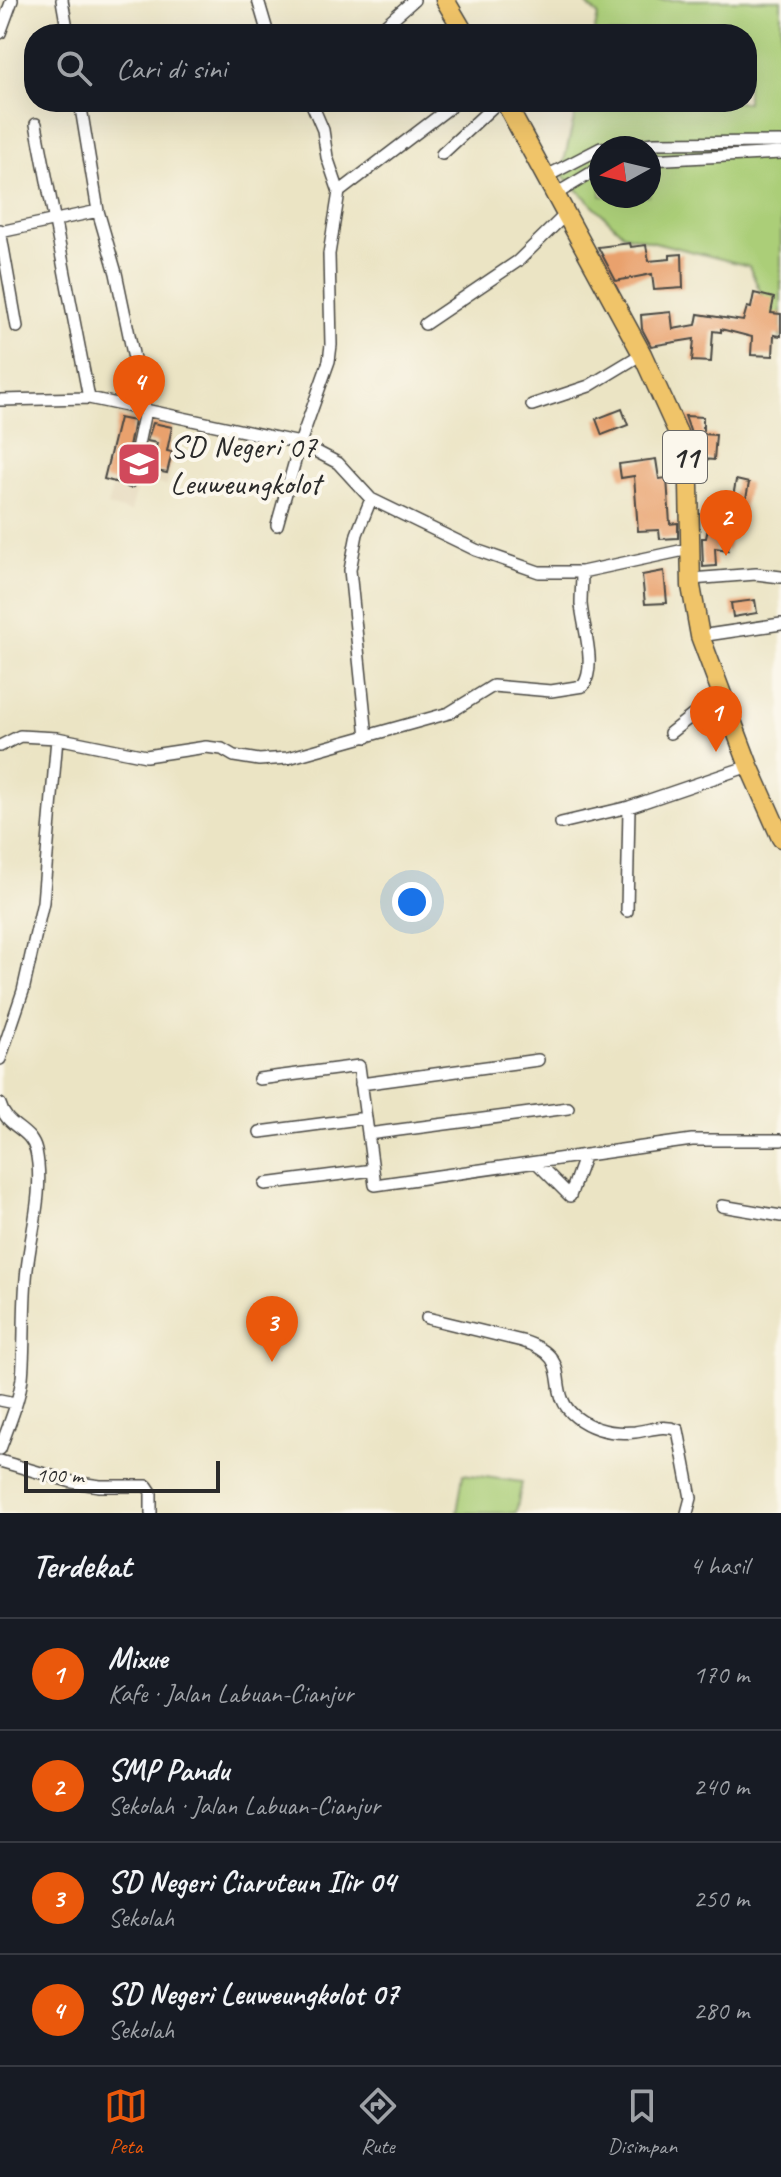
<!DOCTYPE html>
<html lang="id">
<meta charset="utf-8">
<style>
:root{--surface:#171b24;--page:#20242c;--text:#f1f3f6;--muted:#9ea1a6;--line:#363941;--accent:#ea580c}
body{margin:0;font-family:Caveat,sans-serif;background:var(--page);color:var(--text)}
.compass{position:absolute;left:589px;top:136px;width:72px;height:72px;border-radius:50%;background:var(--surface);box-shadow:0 8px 32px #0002;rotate:262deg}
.scale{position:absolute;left:24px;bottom:20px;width:196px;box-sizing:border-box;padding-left:8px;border:4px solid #2b2b2b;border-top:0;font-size:22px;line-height:28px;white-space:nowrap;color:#2b2b2b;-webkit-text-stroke:6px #fbf7ec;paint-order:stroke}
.you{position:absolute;left:412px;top:902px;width:28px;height:28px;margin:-20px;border:6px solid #fff;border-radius:50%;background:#1a73e8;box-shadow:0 0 0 12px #1a73e833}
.badge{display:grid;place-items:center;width:52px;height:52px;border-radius:50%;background:var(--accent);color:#fff;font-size:26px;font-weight:700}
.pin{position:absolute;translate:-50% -66px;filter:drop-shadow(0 2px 4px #0008)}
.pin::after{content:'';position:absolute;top:42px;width:28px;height:24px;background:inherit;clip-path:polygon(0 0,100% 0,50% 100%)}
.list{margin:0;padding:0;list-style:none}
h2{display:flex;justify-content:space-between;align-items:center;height:104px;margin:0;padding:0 32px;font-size:34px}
h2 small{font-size:26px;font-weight:400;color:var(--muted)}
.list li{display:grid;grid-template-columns:52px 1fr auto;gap:24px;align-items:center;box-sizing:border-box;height:112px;padding:0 32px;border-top:2px solid var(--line)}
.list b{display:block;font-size:30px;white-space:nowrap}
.list p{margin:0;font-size:26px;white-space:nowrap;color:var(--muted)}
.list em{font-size:26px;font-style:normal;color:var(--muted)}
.icon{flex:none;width:44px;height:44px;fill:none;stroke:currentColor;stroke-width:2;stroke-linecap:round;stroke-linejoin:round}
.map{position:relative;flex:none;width:781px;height:1513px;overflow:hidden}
.search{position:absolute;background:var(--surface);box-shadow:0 8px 32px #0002;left:24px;right:24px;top:24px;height:88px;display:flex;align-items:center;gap:20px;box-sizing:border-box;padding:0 28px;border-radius:32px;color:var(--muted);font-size:30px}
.sheet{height:552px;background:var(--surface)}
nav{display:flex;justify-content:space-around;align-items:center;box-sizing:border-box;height:112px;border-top:2px solid var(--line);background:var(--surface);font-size:22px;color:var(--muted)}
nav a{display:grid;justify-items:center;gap:4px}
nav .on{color:var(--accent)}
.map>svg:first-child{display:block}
.built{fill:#e3d6b7}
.green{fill:#abce78;stroke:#6b7c52;stroke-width:2;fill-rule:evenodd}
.building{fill:#e9a16d}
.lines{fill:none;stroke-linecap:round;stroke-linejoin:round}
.minor-casing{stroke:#484742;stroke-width:14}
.trunk-casing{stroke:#484742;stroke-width:21}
.minor{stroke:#fff;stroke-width:11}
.trunk{stroke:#f0c469;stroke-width:18}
.labels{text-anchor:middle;stroke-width:8;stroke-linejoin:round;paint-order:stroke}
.shield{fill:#fbf7ec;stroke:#696865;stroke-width:2}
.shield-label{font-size:30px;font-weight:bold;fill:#2b2b2b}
.poi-label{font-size:32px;fill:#2b2b2b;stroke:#fbf7ec;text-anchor:start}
</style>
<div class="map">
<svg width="781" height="1513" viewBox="0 0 781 1513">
<rect width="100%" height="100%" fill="#fbf7ec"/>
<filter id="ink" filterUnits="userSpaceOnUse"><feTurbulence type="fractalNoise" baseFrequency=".0125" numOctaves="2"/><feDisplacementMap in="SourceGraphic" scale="16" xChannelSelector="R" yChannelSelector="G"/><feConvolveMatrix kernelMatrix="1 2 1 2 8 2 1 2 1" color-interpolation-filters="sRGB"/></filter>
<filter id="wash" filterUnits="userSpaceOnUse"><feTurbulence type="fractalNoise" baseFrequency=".006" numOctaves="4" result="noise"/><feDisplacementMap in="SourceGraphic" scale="32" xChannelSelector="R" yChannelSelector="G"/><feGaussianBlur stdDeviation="1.8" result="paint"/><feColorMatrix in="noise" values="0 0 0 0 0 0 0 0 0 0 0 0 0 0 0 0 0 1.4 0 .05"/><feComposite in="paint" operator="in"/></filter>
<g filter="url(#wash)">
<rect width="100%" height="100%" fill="#ebe4c4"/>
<path class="built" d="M118,413L174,427L169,446L176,448L167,486L139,479L131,512L108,506L112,487L100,484Z"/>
<path class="green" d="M582,0H781V339L749,266L623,234L561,174L578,102H747V34H594L598,15ZM601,148H649V196H601Z
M463,1474L522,1482L516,1513H457Z"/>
<g id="blocks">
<path class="building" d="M630,243L631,247L646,245L649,261L670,259V255L682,254L683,288L654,290L652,274L616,281L598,247Z
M754,293L774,298L771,313L781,314V336L774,335L773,356L751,355L752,337L721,329V332L713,331L711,362L692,361L694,339L651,346L642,329L641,315L671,312L673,329L696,325L698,314L743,321L747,307L751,308Z
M622,409L628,425L602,435L596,419Z
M685,416L703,417V434L716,435L714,460L703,459L704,448H696Z
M119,418L134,421L122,484L104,479Z
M153,423L172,427L167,451L172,452L167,473L151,470L157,443L147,441Z
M656,459L659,479L667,478L670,524L678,523V538L660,539L659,530L638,531L634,476L621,478L619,464Z
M736,480L749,483L740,529L731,528L728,550L715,548L716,566L703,567L702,538H706L713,505L731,508Z
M664,571L667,603L645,604L642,575Z
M755,600L757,613L733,617L731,603Z"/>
</g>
</g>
<g filter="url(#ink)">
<use href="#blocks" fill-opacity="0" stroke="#484742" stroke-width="2"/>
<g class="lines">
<g class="minor-casing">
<path id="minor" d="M62,0L68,34
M258,0L268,34
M0,33L12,0
M375,34L414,0
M80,102L98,211L116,273L145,411L130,482
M36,124L89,398
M602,148L655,143L781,142
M442,154L498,102
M649,160L781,153
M547,176L601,148
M339,192L457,102
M556,194L601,167
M0,230L17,327
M0,232L98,211
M425,324L518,261L566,214
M0,400L89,398L300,443L338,463L371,499L476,550L539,572H582L689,549
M532,405L589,386L642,354
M277,525L300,443L329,361L331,345L329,254L339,192L327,157L323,130L311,102
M691,579L756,574L781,577
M700,636L781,624
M670,733L721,693
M367,737L350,570L357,534L371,499
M0,746L20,736L57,738L146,756L206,747L222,749L234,756L259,760L288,758L449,713L493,686L551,691L583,686C597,666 583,627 581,604C581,594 582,583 582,572
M561,823L629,807L749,766
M627,911L629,807
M0,1059L23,991L43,902L57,738
M259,1079L359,1066L375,1185L692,1140H781
M361,1084L538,1060
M0,1104C6,1128 31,1128 36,1151C45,1192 29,1238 26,1279C23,1312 25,1346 22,1378C19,1402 8,1427 0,1449
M260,1132L366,1118
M368,1134L568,1108
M537,1163L570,1196L584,1157
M265,1184L373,1170
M722,1206L781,1216
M427,1318L522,1341C579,1358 542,1390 576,1417C593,1430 614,1434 635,1432C651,1430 663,1424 678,1430L691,1498L687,1513
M0,1400L15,1403
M0,1461L72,1482L100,1486H147L151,1492V1513"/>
</g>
<g class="trunk-casing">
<path id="trunk" d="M445,0L465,34
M505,102L642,354L683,444L689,485L691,586L700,636L749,766L781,838"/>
</g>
<use href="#minor" class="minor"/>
<use href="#trunk" class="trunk"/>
</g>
</g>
<defs>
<g id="school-square" transform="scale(2.3)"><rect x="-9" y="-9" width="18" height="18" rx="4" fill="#d1495b" stroke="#fbf7ec"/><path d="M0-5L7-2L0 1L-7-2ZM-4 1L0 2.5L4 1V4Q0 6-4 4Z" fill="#fff"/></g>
</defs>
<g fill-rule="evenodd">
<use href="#school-square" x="139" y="464"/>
</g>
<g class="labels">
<rect class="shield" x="663" y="431" width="44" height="52" rx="6"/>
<g class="shield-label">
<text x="685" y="467">11</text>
</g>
<g class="poi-label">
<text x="170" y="457">SD Negeri 07<tspan x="170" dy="37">Leuweungkolot</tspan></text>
</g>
</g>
</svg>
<svg class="compass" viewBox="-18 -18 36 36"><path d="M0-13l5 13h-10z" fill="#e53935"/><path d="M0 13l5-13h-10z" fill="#9ea1a6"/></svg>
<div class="scale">100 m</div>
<div class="you"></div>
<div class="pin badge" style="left:716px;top:752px">1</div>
<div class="pin badge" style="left:726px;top:556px">2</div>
<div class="pin badge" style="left:272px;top:1362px">3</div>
<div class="pin badge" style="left:139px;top:421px">4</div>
<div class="search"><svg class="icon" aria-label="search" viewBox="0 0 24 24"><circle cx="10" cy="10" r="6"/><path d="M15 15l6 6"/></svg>Cari di sini</div>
</div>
<section class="sheet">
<h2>Terdekat<small>4 hasil</small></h2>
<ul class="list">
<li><span class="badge">1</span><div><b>Mixue</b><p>Kafe · Jalan Labuan-Cianjur</p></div><em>170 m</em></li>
<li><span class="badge">2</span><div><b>SMP Pandu</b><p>Sekolah · Jalan Labuan-Cianjur</p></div><em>240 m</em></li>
<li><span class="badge">3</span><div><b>SD Negeri Ciaruteun Ilir 04</b><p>Sekolah</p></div><em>250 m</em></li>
<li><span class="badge">4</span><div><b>SD Negeri Leuweungkolot 07</b><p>Sekolah</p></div><em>280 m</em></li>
</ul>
</section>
<nav>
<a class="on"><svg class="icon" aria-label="map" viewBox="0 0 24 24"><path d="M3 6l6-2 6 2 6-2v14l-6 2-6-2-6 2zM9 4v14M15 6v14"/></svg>Peta</a>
<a><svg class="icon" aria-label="directions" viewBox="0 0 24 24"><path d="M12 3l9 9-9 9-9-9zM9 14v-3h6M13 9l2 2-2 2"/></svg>Rute</a>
<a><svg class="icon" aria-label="saved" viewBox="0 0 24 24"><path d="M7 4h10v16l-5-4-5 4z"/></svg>Disimpan</a>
</nav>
